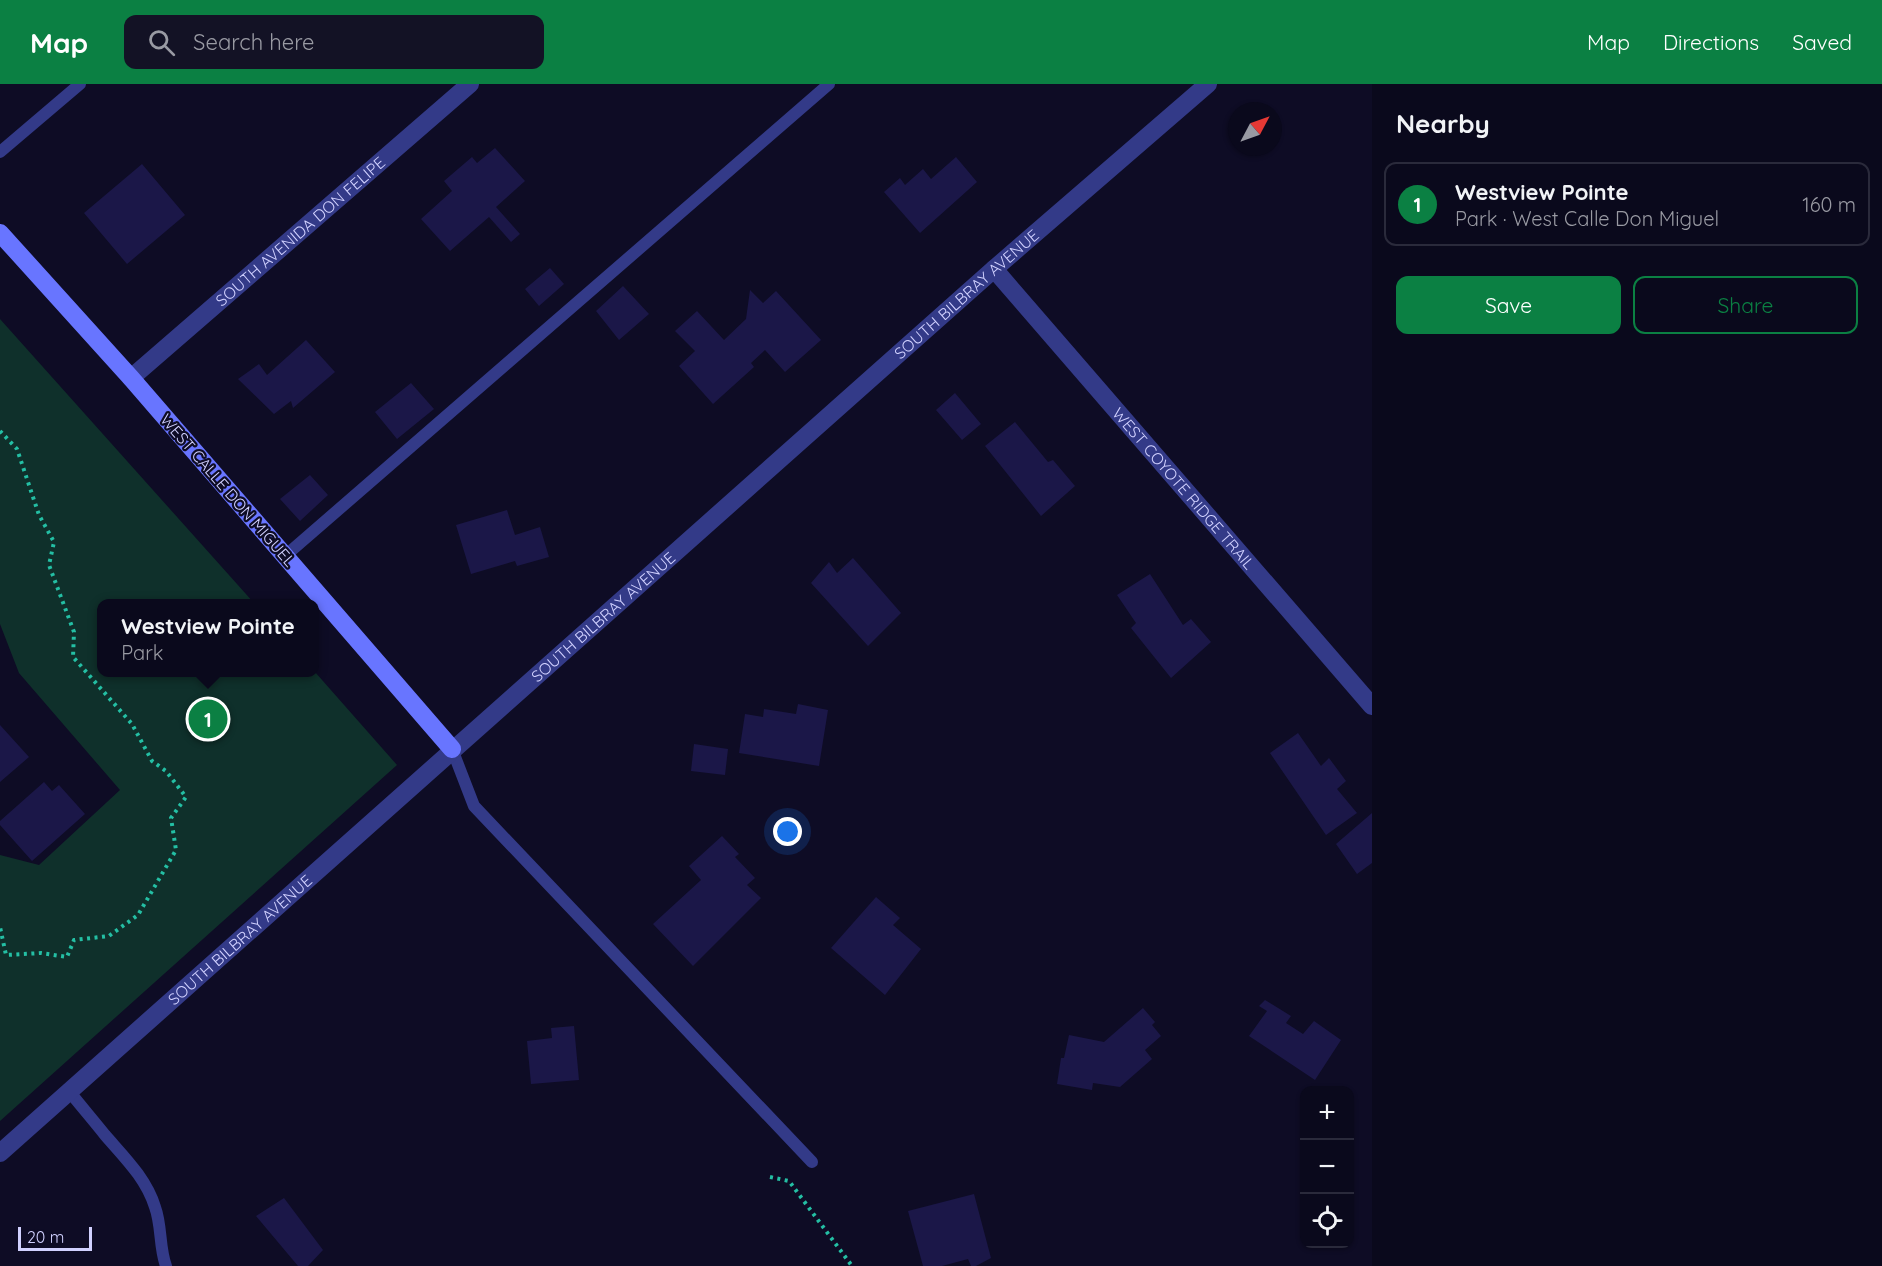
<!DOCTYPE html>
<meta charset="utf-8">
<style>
:root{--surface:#0a091c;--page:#131225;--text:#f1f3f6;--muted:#999aa3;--line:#2a2a3b;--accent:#0b8043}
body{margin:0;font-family:Quicksand,sans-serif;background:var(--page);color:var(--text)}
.controls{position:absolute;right:18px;bottom:18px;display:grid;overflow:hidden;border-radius:12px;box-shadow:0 2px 4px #0004}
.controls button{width:54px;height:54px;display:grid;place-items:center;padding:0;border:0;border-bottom:2px solid var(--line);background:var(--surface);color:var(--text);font:30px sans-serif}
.compass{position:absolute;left:1228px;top:18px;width:54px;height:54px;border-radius:50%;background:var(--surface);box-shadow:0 2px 4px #0004;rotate:49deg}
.scale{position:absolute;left:18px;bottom:15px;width:74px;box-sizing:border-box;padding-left:6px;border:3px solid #d1d1ff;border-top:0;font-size:16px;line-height:21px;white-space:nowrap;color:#d1d1ff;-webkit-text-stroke:4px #0e0c25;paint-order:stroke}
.you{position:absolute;left:788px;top:748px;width:21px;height:21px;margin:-15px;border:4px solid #fff;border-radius:50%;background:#1a73e8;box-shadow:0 0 0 9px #1a73e833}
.badge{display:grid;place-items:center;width:39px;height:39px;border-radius:50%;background:var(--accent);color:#fff;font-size:20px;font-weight:700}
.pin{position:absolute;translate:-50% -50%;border:3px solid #fff;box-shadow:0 2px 6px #0006}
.popup{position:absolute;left:97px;top:515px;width:222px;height:78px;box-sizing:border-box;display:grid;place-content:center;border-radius:12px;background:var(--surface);filter:drop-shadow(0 2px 4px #0005);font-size:20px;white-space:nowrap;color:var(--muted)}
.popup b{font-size:22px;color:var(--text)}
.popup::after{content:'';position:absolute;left:50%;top:100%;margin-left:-12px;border:12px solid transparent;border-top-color:var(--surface)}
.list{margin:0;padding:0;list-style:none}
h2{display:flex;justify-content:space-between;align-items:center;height:78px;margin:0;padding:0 24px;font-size:26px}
h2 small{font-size:20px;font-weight:400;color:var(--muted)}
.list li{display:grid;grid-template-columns:39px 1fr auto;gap:18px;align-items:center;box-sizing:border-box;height:84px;margin:0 12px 12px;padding:0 12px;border:2px solid var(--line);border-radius:12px}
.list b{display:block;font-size:22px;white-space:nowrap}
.list p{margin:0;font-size:20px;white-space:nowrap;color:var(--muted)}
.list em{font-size:20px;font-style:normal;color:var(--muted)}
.actions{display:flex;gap:12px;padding:18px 24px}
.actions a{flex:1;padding:14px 0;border:2px solid var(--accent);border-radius:12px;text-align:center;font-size:21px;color:var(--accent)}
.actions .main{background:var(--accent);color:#fff}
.icon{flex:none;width:33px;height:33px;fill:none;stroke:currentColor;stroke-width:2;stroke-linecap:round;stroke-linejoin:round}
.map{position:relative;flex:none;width:1372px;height:1182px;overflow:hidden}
header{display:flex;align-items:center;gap:36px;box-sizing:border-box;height:84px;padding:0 30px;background:var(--accent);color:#fff}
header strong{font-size:28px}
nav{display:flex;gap:33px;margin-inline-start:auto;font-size:21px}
.search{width:420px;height:54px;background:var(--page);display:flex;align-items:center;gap:15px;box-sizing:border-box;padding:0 21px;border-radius:12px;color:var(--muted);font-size:22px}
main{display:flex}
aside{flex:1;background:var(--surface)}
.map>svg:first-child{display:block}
.green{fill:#0f302b}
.building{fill:#1b1748}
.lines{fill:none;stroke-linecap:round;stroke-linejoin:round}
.path{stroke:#24bfa4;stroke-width:4;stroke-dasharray:3 4.5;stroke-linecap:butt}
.lane{stroke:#333a88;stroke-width:12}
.street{stroke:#333a88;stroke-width:18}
.secondary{stroke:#6875ff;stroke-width:18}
.labels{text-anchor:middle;stroke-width:4.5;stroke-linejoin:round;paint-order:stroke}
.street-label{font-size:16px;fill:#d1d1ff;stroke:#0e0c25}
</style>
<header>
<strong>Map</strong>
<div class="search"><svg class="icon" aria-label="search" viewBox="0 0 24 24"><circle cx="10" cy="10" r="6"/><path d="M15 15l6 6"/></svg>Search here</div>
<nav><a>Map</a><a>Directions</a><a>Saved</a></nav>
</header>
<main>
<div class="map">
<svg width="1372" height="1182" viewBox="0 0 1372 1182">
<rect width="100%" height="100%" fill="#0e0c25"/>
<path class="green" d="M0,235L254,519L101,520V588H315L397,681L0,1037V771L39,781L120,706L19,589L0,540Z"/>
<path class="building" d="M495,64L525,97L496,123L520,150L511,158L489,133L450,167L421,135L452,107L444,97L472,73L477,79Z
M956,73L977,98L920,149L884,108L900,94L905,101L923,85L931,95Z
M142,80L185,131L127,180L84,129Z
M550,184L564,200L539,222L525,205Z
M623,202L649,230L619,256L596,227Z
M750,206L763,219L776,207L821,256L785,288L765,266L751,279L754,283L713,320L679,282L695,267L675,247L697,227L724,256L746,235Z
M306,256L335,288L293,324L291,317L274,330L238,295L259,280L267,291Z
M411,299L434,325L397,355L375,328Z
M955,309L981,340L962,356L936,326Z
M1015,338L1048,378L1053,376L1075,402L1041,432L985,362Z
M310,391L328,411L300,437L280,415Z
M507,426L515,451L540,443L549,473L517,482L515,477L471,490L456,441Z
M853,474L901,529L868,562L811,499L829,478L837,489Z
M1150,490L1183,541L1191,535L1211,558L1171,594L1131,544L1136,539L1117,511Z
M798,620L828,626L819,682L739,669L745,630L763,633L764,625L796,630Z
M0,641L29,673L0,698Z
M1298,649L1321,682L1329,674L1346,697L1337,705L1357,729L1326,751L1270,669Z
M694,660L728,665L725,691L691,687Z
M44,698L52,707L59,701L85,730L32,777L0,741V737Z
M1372,729V779L1357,790L1336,760Z
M722,752L739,770L735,773L755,794L747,801L761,814L693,882L653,840L701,796L689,782Z
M876,813L900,834L893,841L921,865L885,911L831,864Z
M1265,916L1291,932L1286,939L1303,950L1314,937L1341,956L1315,996L1249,952L1267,927L1259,922Z
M1143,924L1155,938L1152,941L1161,952L1145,966L1152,975L1120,1003L1093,999L1092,1006L1057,1000L1061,974H1064L1069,951L1104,958Z
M574,942L579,996L531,1000L527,957L552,954L551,944Z
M974,1110L991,1174L976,1182H971L968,1175L942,1182H923L908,1127Z
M284,1114L323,1166L308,1182H298L256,1132Z"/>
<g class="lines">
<path class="path" d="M0,347L17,365L39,431L54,458L49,481L74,548L73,573L132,640L152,677L166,687L186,713L171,734L176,766L138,831L109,852L74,856L67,873L41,869L6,871L0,843
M770,1093L789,1097L852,1182"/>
<path class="lane" d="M0,68L80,0
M285,472L829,0
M452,665L474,722L812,1078
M69,1007C81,1022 93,1036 105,1051C124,1073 146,1094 155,1123C162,1142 159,1163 166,1182"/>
<g class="street">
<path id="s1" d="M994,185L1372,622"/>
<path id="s2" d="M131,294L470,0"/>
<path id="s3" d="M0,1069L994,185L1208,0"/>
</g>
<path class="secondary" d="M0,149L131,294L452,665"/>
</g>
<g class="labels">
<g class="street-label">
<text dy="6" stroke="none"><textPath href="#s2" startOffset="224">SOUTH AVENIDA DON FELIPE</textPath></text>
<text dy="6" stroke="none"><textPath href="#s3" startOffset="1293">SOUTH BILBRAY AVENUE</textPath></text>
<text dy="6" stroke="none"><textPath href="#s1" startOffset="290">WEST COYOTE RIDGE TRAIL</textPath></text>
<text transform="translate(228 406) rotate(49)" y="6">WEST CALLE DON MIGUEL</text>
<text dy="6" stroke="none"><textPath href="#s3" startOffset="807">SOUTH BILBRAY AVENUE</textPath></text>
<text dy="6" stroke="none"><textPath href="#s3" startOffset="321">SOUTH BILBRAY AVENUE</textPath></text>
</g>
</g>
</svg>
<div class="controls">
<button>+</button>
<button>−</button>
<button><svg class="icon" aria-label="locate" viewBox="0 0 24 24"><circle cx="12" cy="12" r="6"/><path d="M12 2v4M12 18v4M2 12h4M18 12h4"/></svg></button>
</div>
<svg class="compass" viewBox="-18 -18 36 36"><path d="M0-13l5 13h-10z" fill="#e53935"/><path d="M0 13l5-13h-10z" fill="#999aa3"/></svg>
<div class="scale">20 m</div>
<div class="you"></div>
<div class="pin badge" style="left:208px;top:635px">1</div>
<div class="popup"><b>Westview Pointe</b>Park</div>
</div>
<aside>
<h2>Nearby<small></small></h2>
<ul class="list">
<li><span class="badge">1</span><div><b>Westview Pointe</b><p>Park · West Calle Don Miguel</p></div><em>160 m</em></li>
</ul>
<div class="actions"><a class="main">Save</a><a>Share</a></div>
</aside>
</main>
